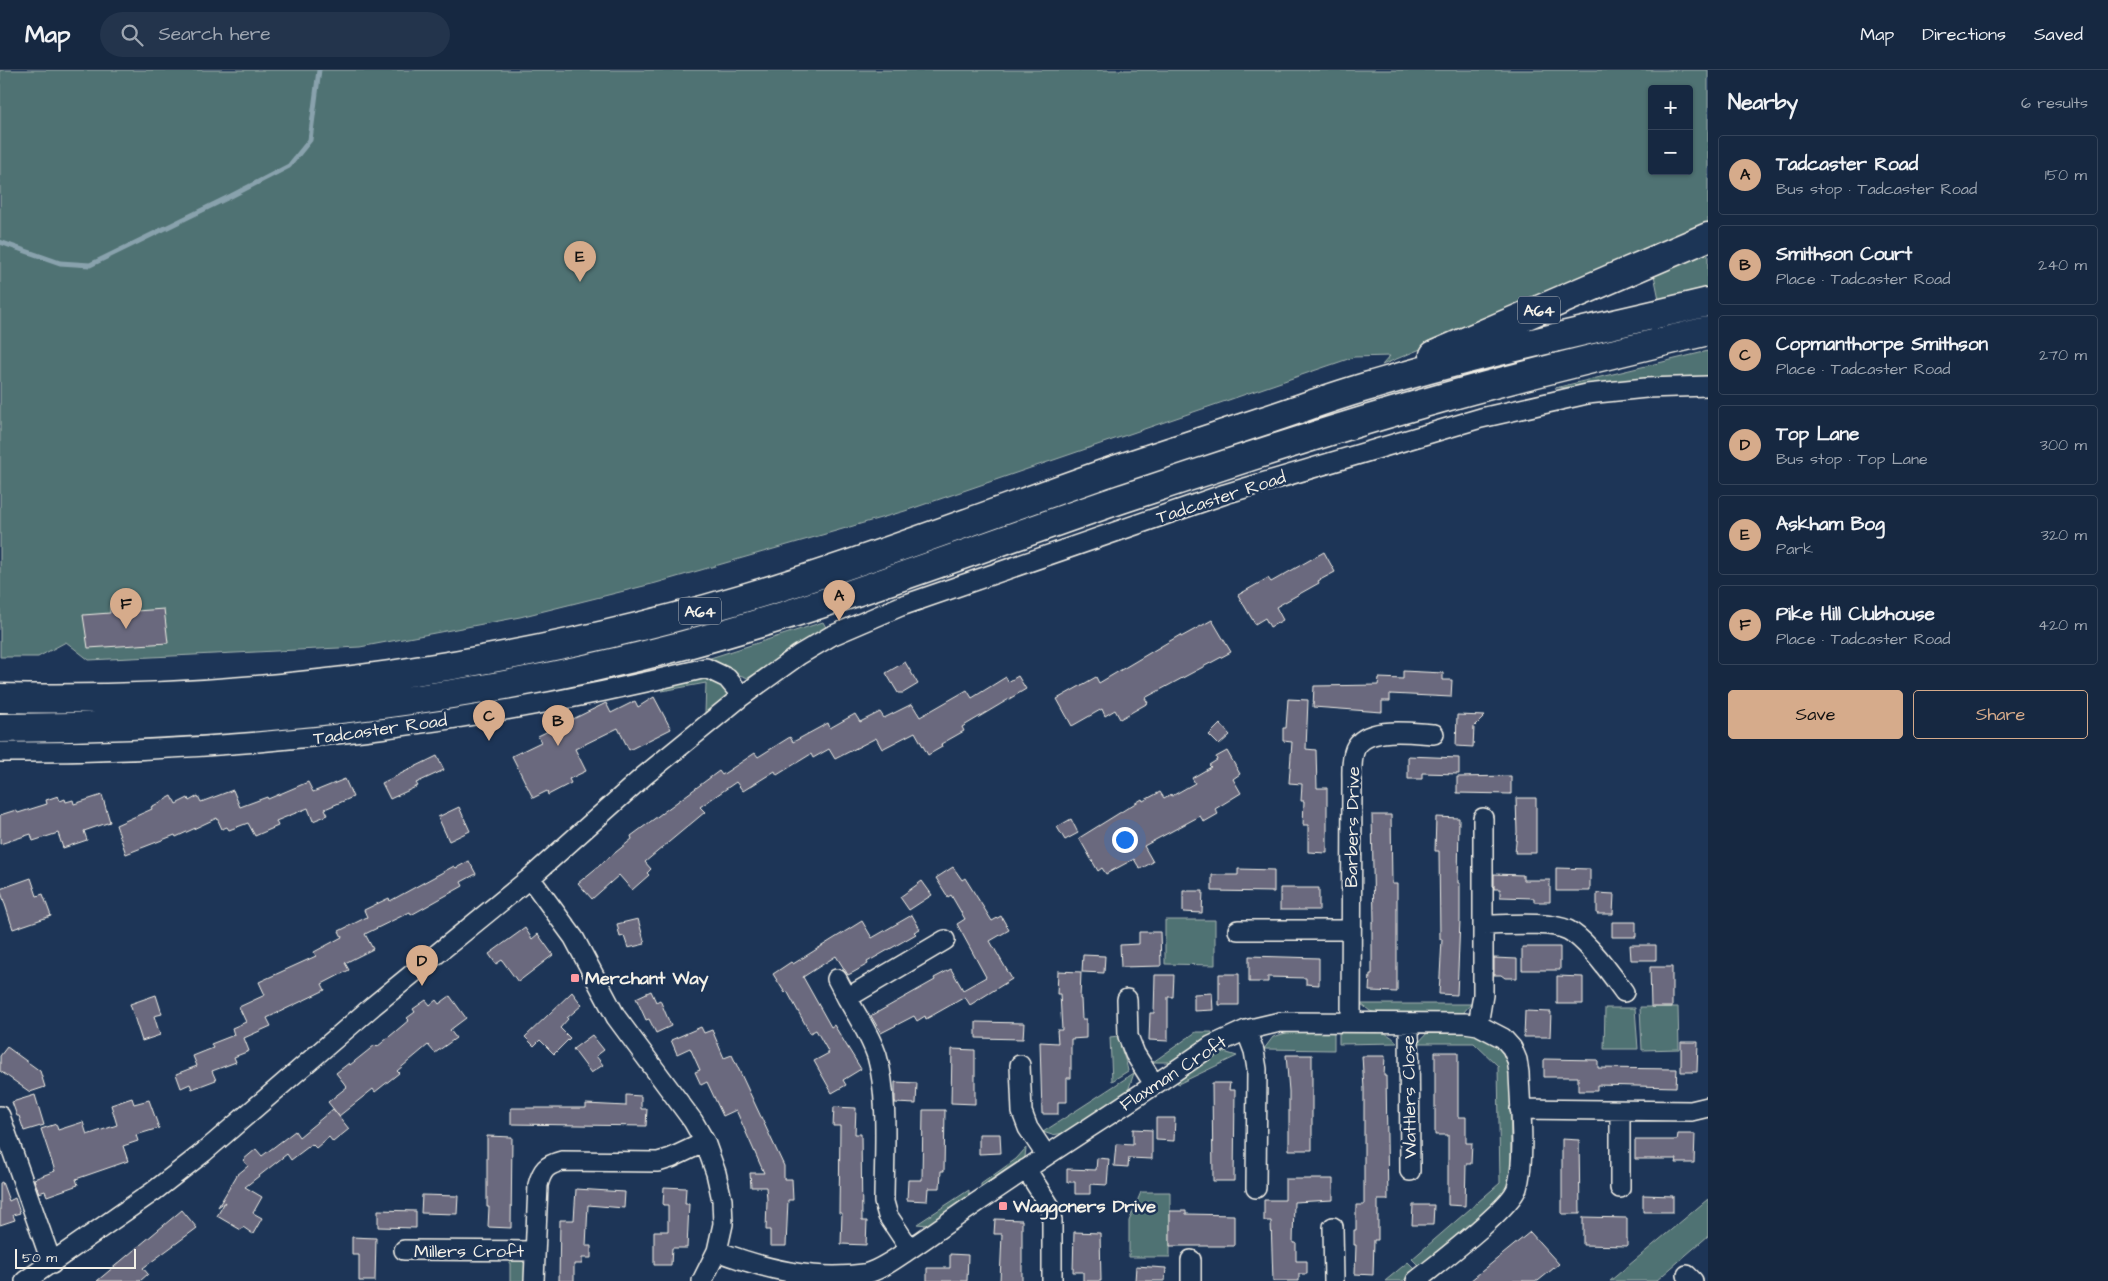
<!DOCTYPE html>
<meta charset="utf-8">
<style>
:root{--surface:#162841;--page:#23344c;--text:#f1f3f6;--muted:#9ea6b1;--line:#35445a;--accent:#d6ab8b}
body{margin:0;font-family:"Architects Daughter",sans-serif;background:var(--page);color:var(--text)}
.controls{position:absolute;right:15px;top:15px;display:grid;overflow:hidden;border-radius:5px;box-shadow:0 1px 4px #0004}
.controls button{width:45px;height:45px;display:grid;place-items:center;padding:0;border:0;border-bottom:1px solid var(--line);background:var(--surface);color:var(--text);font:25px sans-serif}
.scale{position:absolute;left:15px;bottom:12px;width:121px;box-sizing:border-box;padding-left:5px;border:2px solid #f4f1e8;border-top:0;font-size:14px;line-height:18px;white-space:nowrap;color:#f4f1e8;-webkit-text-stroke:4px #1d3557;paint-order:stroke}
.you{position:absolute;left:1124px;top:769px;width:18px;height:18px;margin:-12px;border:4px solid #fff;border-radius:50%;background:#1a73e8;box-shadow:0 0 0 8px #1a73e833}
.badge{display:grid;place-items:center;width:32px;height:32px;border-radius:50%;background:var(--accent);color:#111;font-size:16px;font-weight:700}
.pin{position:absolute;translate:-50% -41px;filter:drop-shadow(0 1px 2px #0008)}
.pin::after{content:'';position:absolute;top:26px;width:18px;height:15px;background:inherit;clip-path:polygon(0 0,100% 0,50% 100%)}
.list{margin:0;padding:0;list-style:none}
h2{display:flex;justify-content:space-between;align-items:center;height:65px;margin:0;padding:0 20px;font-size:21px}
h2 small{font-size:16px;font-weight:400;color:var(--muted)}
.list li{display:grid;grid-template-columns:32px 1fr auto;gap:15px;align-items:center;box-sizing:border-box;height:80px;margin:0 10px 10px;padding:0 10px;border:1px solid var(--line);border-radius:5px}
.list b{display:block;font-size:19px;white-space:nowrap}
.list p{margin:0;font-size:16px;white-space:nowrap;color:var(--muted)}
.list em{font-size:16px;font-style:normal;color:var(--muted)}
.actions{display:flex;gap:10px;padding:15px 20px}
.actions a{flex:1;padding:11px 0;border:1px solid var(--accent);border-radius:5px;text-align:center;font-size:18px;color:var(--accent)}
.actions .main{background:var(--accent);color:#111}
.icon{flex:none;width:28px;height:28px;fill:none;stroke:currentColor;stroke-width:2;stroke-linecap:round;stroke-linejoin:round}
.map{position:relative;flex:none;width:1708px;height:1211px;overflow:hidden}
header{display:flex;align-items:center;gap:30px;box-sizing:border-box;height:70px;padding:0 25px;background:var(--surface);border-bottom:1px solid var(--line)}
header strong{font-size:24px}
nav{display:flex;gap:28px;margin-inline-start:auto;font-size:18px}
.search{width:350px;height:45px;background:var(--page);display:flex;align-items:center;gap:12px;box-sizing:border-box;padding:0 18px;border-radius:28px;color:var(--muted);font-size:19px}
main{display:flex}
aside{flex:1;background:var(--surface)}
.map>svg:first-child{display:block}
.green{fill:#507273;stroke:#a2b2ae;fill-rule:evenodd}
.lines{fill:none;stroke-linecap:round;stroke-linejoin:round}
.stream{stroke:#89a2ad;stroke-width:5}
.building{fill:#6a697e;stroke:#f4f1e8}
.minor-casing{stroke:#f4f1e8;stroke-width:22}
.highway-casing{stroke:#f4f1e8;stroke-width:31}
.minor{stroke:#1d3557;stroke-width:19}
.highway{stroke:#1d3557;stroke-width:28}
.poi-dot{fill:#ff9aa2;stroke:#1d3557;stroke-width:2}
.labels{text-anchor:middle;stroke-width:5;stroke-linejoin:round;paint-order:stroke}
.shield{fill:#1d3557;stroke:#b4b9bc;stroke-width:1}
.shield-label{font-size:16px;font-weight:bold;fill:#f4f1e8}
.street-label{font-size:18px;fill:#f4f1e8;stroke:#1d3557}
.poi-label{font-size:18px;font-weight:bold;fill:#f4f1e8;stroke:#1d3557;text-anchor:start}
</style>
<header>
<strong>Map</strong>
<div class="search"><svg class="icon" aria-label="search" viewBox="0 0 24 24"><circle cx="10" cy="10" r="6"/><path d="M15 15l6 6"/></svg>Search here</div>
<nav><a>Map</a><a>Directions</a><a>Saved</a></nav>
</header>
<main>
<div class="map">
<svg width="1708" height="1211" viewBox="0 0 1708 1211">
<rect width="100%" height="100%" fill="#1d3557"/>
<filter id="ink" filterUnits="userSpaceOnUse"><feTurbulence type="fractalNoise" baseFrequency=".02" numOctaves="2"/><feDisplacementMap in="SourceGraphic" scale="10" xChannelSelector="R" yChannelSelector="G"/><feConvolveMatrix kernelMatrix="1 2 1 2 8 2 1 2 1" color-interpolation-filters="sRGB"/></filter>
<g filter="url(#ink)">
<path class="green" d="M0,0H1708V160L1382,295L1390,286L1354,287L905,441L656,513L520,547L360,577L89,590L66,572L38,587H0ZM1652,19H1689V101H1652Z
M1708,180V223L1660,234L1654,205Z
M1708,281V307L1555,318Z
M823,552L828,561L801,575L748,608L701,591Z
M700,608C712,610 719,612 727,622L726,628L705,643L706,613L662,621L666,615Z
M1165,850H1215V895L1165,894Z
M1361,934H1471L1463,943L1450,945H1381L1370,941Z
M1640,937H1678L1679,979L1642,980Z
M1605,938H1635L1638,979H1604Z
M1339,961C1357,961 1385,955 1397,973L1339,974Z
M1469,961C1491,966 1504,980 1510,1001L1511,1110L1501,1128L1420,1197L1412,1189L1500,1113L1498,996L1474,973H1418L1428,962Z
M1196,962H1212V965L1170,992H1153Z
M1289,962H1334V980L1264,979L1273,967Z
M1118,966C1120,980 1126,988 1128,1001L1112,1011L1110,967Z
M1224,982L1237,986L1178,1014L1177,1010L1214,985Z
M1134,1003L1128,1021L1064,1063L1052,1065L1043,1062Z
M1026,1078L1025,1087L1020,1093L981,1119V1114L1016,1089Z
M969,1120V1128L927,1155L917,1154Z
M1141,1122H1170V1187H1129V1151Z
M1708,1129V1166L1656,1211H1610Z
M510,1188H519L526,1195V1211H510Z
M1408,1192L1416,1200L1403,1211H1385Z"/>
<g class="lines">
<path class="stream" d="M0,172L60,193L90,195L231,126L289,96L310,70L319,0"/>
</g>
<path class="building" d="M1324,482L1335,502L1318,511L1319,513L1276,537L1283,550L1270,557L1265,548L1255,554L1238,525L1268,508L1271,512Z
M135,534L136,541L164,539L168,573L88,578L83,545L110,543V535Z
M1212,550L1231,582L1145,628L1148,633L1120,649L1115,640L1105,646L1102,639L1072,656L1057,629L1096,607L1099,613L1180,565L1181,567Z
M905,592L918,614L903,623H898L886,603Z
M1403,601L1443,603V610H1452L1451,627L1390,624V631H1382V642L1313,637L1314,616L1378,615L1379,608L1403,609Z
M1018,606L1026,619L962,657L964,661L941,674L942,677L928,685L915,662L882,679L876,668L835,689L829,679L813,688L811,684L777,705L775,701L743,721L736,712L700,737L705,742L645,792L651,799L647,803L649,805L632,820L619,805L592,829L578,813L632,769L631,766L719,701L722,705L755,683L758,687L790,667L793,672L828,653L830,658L855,644L860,652L880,642L884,648L912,634L920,647L967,620L972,628L1006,607L1008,612Z
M654,627L671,659L629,680L618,658L575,679L586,701L569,709L571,713L548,725L547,721L533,728L512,686L541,672L538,666L606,633L611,643L635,631L638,637Z
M1288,629L1308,630L1306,679L1316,680L1317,718H1327V783L1308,782V755H1303L1304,731H1301L1302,714L1289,713L1292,672L1283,671V658H1286Z
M1457,645L1485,646L1474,657L1473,677L1456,676Z
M1220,654L1230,665L1219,675L1209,665Z
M1227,681L1240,704L1233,709L1241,723L1215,739L1218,744L1204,752L1200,746L1144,776L1153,792L1140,799L1134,789L1106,804L1102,798L1098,801L1079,768L1142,729L1143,731L1160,722L1164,728L1171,724L1172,726L1195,713L1192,708L1211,697L1209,695L1217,690L1216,687Z
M437,686L444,700L416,713L418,716L390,729L382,713Z
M1408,686L1459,688V704L1422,703V709H1408Z
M1511,706V724L1457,723V707Z
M345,709L353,727L325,739L328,745L313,751L308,738L276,751L278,756L255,766L248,753L229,760L227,757L222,759L217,748L176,767L175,765L126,784L116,755L152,739L151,737L172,726L176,734L188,728L189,731L198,726L201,732L233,720L240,737L267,727L268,729L308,712L313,722Z
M102,725L110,752L84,761L87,770L63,778L58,763L33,771L31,764L0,774V745L16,740L18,743L47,734L46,730L58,726L60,731L65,729L66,732L73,730L74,734Z
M1516,728H1536V783H1515L1517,762Z
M459,737L470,761L449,771L438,747Z
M1372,745H1391L1392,814H1397V922L1369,921L1370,904H1372V852H1374Z
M1436,747L1459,748L1458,813H1460V850L1457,925L1439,924L1442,869H1440L1439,781H1435Z
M1071,749L1078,763L1065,770L1057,757Z
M469,791L476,804L461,812L463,816L411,845L410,842L365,864L373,879L345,893L349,900L322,914L325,920L267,948L271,956L244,968L249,981L234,987L236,992L212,1001L216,1010L192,1019L190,1014L181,1018L176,1004L197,996L193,986L213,978L211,974L234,965L232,958L246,952L239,937L265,925L259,912L316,886L314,882L342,867L339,861L367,847L364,840L389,828L390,831L454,796L456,798Z
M953,797L962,810L965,808L992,851L1001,846L1009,860L990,871L1012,909L970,935L965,927L926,949L925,946L917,951L914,946L881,963L871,946L935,910L934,908L951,899L963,920L986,907L957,854L965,849L951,825L948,827L936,808Z
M1556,798L1590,799V821H1556Z
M1238,799L1274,800V822L1212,821V805H1238Z
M1494,804L1523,805V810H1550V832H1534V828L1500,827V819H1494Z
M31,808L37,826L43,824L51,846L13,859L0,819Z
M922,811L932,825L909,840L900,827Z
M1280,818H1319V840H1280Z
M1183,821H1203L1202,843L1183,842Z
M1597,823L1614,824L1613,844H1597Z
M912,845L920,859L914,862L916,864L867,892L868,894L854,902L848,905L836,886L803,907L831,957L834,955L861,999L843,1010L846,1015L832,1023L814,991L829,983L816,960L810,963L787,921L785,923L773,904L791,892L793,894L862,851L872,868Z
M638,849L645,874L628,878L624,866L620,867L617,854Z
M1612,852H1636V867H1612Z
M525,858L532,869L538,864L553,885L518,912L502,890L496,894L489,884Z
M1139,862H1160L1161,896L1121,897L1120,875L1139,874Z
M1630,875H1656V890H1631Z
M1522,877H1560V900H1522Z
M1083,885L1105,886L1104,903L1082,902Z
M1249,886L1319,888V915L1306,914V908L1268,907V912H1249Z
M1494,888L1517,889V908H1505L1501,905H1494Z
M1650,897H1672V937H1651Z
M1058,901L1081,902L1080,929H1081L1082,949H1086V968L1071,969V1008H1067V1032H1058V1044H1042L1040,972L1058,973L1057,960H1062L1060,924H1057Z
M1219,904H1239V935H1219Z
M1155,905H1174L1173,927H1168V971L1149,970L1150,943H1154Z
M1557,906L1583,907V934H1557Z
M651,921L656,932L660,930L671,956L656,963L649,949L646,950L636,928Z
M572,922L582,935L567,948L568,949L560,958L570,968L554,984L540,970L534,976L525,967Z
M1212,923L1213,940L1194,941V924Z
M156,925L162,944L154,946L160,965L142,971L130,934Z
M450,926L466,948L450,960L456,968L435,983L428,975L397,1001L399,1003L375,1022L373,1019L339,1046L328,1032L347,1017L336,1003L349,993L350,995L375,975L377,977L409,950L407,948L415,942L413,939L426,930L430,935L436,930L439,934Z
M1525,941L1551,942L1550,967H1524Z
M976,952L1024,953L1023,969L976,968Z
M701,957L704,963L712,960L724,988L732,985L784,1096V1109H792L793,1130H788L786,1176H770V1160H766L767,1130L766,1117H751L750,1103H764L736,1040L723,1046L707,1012L701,1015L695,1002L700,1000L690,978L677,984L671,970Z
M592,965L604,980L596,986L603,995L591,1003L573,979Z
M1681,972H1698L1697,1002H1681Z
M7,977L40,1001L45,1017L30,1022L0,1001V986Z
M952,979L975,980V1034L951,1033Z
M1435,982H1458V1047H1466V1073H1472L1471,1094H1466L1465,1136L1448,1135V1065H1435Z
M1286,985H1312V1080H1289V1021Z
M1362,986H1385L1384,1006H1386L1388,1130H1378V1170H1374L1373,1205L1355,1204L1356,1175H1354V1160H1356V1135H1364V1019Z
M1544,989L1598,990V998L1677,999L1676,1017L1597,1015V1021H1578V1007H1544Z
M895,1012L917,1013L916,1034L895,1033Z
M1212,1013H1230L1229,1020H1235L1234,1111H1213Z
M35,1025L44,1055L24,1061L19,1046H17L12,1032Z
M626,1025L641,1026V1039H647L646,1056L511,1054V1038H586V1034L626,1036Z
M132,1028L134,1034L149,1030L159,1058L136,1065L138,1071L123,1076L128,1091L76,1109L78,1115L47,1126L45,1121L39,1123L34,1109L55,1101L41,1059L56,1054L58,1060L83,1052L87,1065L117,1055L111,1035Z
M834,1037L856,1038L855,1064H861L862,1151H867L866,1175L841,1174L842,1143H839L840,1056H833Z
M333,1039L349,1059L333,1072L329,1067L316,1078L312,1074L291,1090L287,1084L245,1117L262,1127L253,1143L262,1148L253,1164L243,1157L241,1160L217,1146L225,1132L218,1137L237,1105L248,1096L243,1090L256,1079L262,1086L295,1061L299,1067Z
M923,1040H945L944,1101H941L940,1118H928L927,1131L907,1130L908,1110H922Z
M1156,1048H1175L1174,1071L1156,1070Z
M1133,1059L1152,1060V1089L1129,1088L1128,1097L1114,1096L1116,1074L1133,1075Z
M979,1064H1000L1001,1083L979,1084Z
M1678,1064H1695L1694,1093H1676L1677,1089H1635V1070H1677Z
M487,1066L512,1067L511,1158L488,1157L489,1137H487Z
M1562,1069L1579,1070L1580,1144H1562Z
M1097,1088L1109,1089L1107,1115L1090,1114V1124H1075V1112H1067V1099L1096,1100Z
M1285,1109H1333V1130L1294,1132L1293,1173H1296V1191H1307V1204H1299V1211H1273L1271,1151H1264V1130H1285Z
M2,1112L9,1131L15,1128L20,1143L13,1145L15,1150L0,1155V1113Z
M664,1117L686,1118L685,1134H689L687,1178H672L671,1195H654V1161H668V1135H663Z
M576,1119L625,1122L624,1138L588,1135L586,1176H591V1188H582V1194H574V1211H559L560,1150H574Z
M422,1125L458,1126L457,1144L421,1143Z
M1643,1125L1673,1126V1142H1643Z
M1413,1135H1434L1433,1155H1412Z
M182,1140L197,1158L143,1198L148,1204L140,1211H97Z
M378,1140L416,1141V1158L378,1157Z
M1170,1141H1186V1144L1234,1145V1176H1170Z
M1583,1147L1627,1148V1176L1583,1175Z
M995,1149L1022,1150V1211H1000L1002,1164H994Z
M1074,1162L1100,1163L1101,1211H1083V1202H1073Z
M1530,1162L1559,1194L1538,1211H1470Z
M352,1167L376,1168L375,1211H359V1185H352Z
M950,1184L968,1185L967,1211H927V1198H950Z
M1136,1196L1166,1198L1165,1211H1135Z"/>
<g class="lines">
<g class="minor-casing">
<path id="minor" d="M0,682C240,684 473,655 706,598L727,608L742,626
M530,808L574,868L616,947L693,1051L705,1072L716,1103L722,1130L723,1154L717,1181L702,1211
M1483,855C1505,855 1549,851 1568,860C1586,869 1612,905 1624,922
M1238,860H1350
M837,909L847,928
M1127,929L1128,966L1135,984L1154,1014
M1351,952L1352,710C1352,700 1351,689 1355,679C1366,655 1413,663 1434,664
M1409,953L1410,1101
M1478,955L1483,925V748
M1246,960L1254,981L1257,999L1256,1118
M1020,995L1022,1042L1028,1058L1046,1085
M1520,1039L1691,1041L1708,1037
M0,1046L52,1194
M1026,1099L1049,1135L1052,1151V1211
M1620,1118V1041
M1333,1157L1334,1211
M910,1179L888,1146L884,1132C884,1087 889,1028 877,986C870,965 858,947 847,928L945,870
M404,1180L534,1181
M717,1181C765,1199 812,1211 864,1204C878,1201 892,1191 904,1183C931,1165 958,1145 985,1127C1060,1075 1138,1028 1211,976L1246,960L1280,952L1465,953L1478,955L1503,968L1512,978L1517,990L1519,1003C1520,1034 1526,1089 1517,1118C1510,1139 1437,1194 1416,1211
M1687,1205L1693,1211
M25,1211L154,1121L204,1082L373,936L530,808L644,706L742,626L799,585L831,566L901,536L1225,424L1481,348L1587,324L1646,318L1708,316
M534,1211L538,1115C542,1100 546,1095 562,1091L658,1092L671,1088L705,1072
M1191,1211V1190"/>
</g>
<g class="highway-casing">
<path id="highway" d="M1434,285L1708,167
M0,628C262,634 527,596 777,518C890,483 1000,440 1112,401C1162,384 1213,368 1263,351C1300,339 1336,325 1373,315C1483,282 1596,259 1708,232
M0,658C230,657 461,635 684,575C832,535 975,479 1121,429C1227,394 1334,358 1442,328C1530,303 1619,282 1708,261"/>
</g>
<use href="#minor" class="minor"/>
<use href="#highway" class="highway"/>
</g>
</g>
<g class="poi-dot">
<rect x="570" y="903" width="10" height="10" rx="2.5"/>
<rect x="998" y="1131" width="10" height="10" rx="2.5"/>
</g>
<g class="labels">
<g class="shield">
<rect x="1518" y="226.5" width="42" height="27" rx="4"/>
<rect x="679" y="527.5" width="42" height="27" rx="4"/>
</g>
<g class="shield-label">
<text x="1539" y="246">A64</text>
<text x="700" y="547">A64</text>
</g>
<g class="street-label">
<text transform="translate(1221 427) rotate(-18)" y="6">Tadcaster Road</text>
<text transform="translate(380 659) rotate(-8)" y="6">Tadcaster Road</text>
<text transform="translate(1352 757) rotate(-89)" y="6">Barbers Drive</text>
<text transform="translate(1173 1003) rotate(-33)" y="6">Flaxman Croft</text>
<text transform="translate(1409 1027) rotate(-91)" y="6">Wattlers Close</text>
<text x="469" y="1187">Millers Croft</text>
</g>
<g class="poi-label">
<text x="585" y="914">Merchant Way</text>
<text x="1013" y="1142">Waggoners Drive</text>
</g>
</g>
</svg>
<div class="controls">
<button>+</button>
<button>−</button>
</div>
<div class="scale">50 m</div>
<div class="you"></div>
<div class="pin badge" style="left:839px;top:551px">A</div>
<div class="pin badge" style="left:558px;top:676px">B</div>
<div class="pin badge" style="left:489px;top:671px">C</div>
<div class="pin badge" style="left:422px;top:916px">D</div>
<div class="pin badge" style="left:580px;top:212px">E</div>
<div class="pin badge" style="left:126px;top:559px">F</div>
</div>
<aside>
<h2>Nearby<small>6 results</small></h2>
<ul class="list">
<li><span class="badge">A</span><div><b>Tadcaster Road</b><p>Bus stop · Tadcaster Road</p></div><em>150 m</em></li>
<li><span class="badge">B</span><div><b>Smithson Court</b><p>Place · Tadcaster Road</p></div><em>240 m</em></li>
<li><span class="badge">C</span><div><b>Copmanthorpe Smithson</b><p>Place · Tadcaster Road</p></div><em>270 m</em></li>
<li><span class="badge">D</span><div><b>Top Lane</b><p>Bus stop · Top Lane</p></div><em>300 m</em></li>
<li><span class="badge">E</span><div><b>Askham Bog</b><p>Park</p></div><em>320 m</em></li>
<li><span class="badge">F</span><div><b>Pike Hill Clubhouse</b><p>Place · Tadcaster Road</p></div><em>420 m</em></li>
</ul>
<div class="actions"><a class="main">Save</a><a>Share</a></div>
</aside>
</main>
